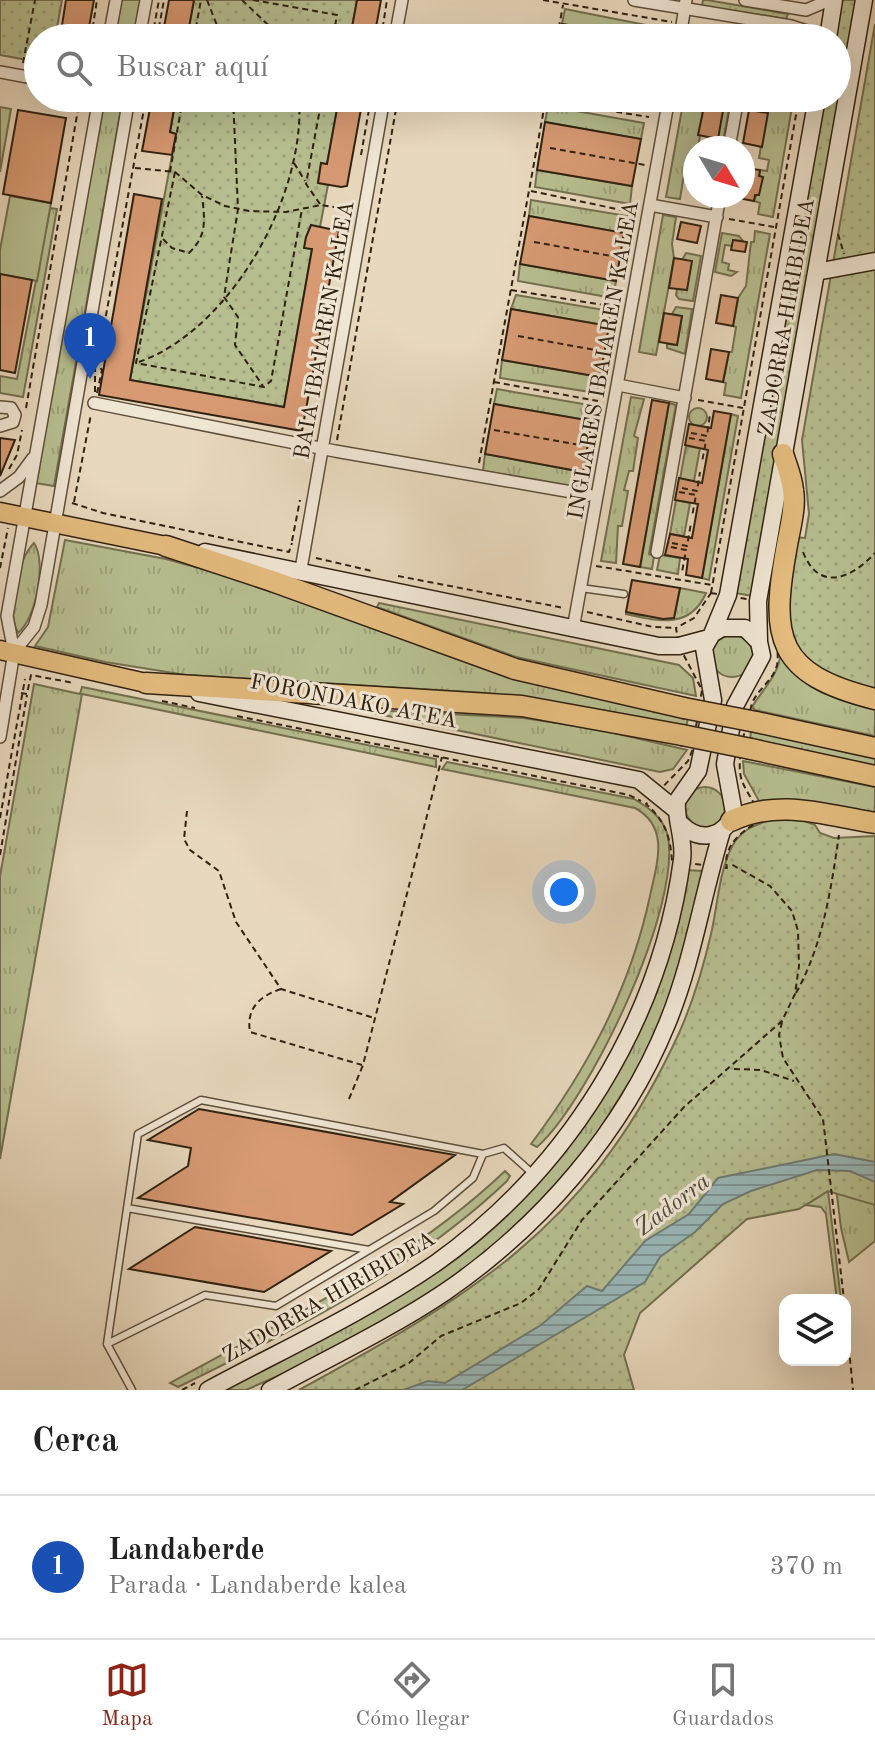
<!DOCTYPE html>
<html lang="es">
<meta charset="utf-8">
<style>
:root{--surface:#fff;--page:#f6f6f6;--text:#222;--muted:#767676;--line:#e0e0e0;--accent:#8f2418}
body{margin:0;font-family:"Old Standard TT",serif;background:var(--page);color:var(--text)}
.controls{position:absolute;right:24px;bottom:24px;display:grid;overflow:hidden;border-radius:16px;box-shadow:0 8px 32px #0002}
.controls button{width:72px;height:72px;display:grid;place-items:center;padding:0;border:0;border-bottom:2px solid var(--line);background:var(--surface);color:var(--text);font:40px sans-serif}
.compass{position:absolute;left:683px;top:136px;width:72px;height:72px;border-radius:50%;background:var(--surface);box-shadow:0 8px 32px #0002;rotate:128deg}
.you{position:absolute;left:564px;top:892px;width:28px;height:28px;margin:-20px;border:6px solid #fff;border-radius:50%;background:#1a73e8;box-shadow:0 0 0 12px #1a73e833}
.badge{display:grid;place-items:center;width:52px;height:52px;border-radius:50%;background:var(--accent);color:#fff;font-size:26px;font-weight:700}
.pin{position:absolute;translate:-50% -66px;filter:drop-shadow(0 2px 4px #0008)}
.pin::after{content:'';position:absolute;top:42px;width:28px;height:24px;background:inherit;clip-path:polygon(0 0,100% 0,50% 100%)}
.list{margin:0;padding:0;list-style:none}
h2{display:flex;justify-content:space-between;align-items:center;height:104px;margin:0;padding:0 32px;font-size:34px}
h2 small{font-size:26px;font-weight:400;color:var(--muted)}
.list li{display:grid;grid-template-columns:52px 1fr auto;gap:24px;align-items:center;box-sizing:border-box;height:144px;padding:0 32px;border-top:2px solid var(--line)}
.list b{display:block;font-size:30px;white-space:nowrap}
.list p{margin:0;font-size:26px;white-space:nowrap;color:var(--muted)}
.list em{font-size:26px;font-style:normal;color:var(--muted)}
.icon{flex:none;width:44px;height:44px;fill:none;stroke:currentColor;stroke-width:2;stroke-linecap:round;stroke-linejoin:round}
.map{position:relative;flex:none;width:875px;height:1390px;overflow:hidden}
.search{position:absolute;background:var(--surface);box-shadow:0 8px 32px #0002;left:24px;right:24px;top:24px;height:88px;display:flex;align-items:center;gap:20px;box-sizing:border-box;padding:0 28px;border-radius:44px;color:var(--muted);font-size:30px}
.sheet{height:248px;background:var(--surface)}
nav{display:flex;justify-content:space-around;align-items:center;box-sizing:border-box;height:112px;border-top:2px solid var(--line);background:var(--surface);font-size:22px;color:var(--muted)}
nav a{display:grid;justify-items:center;gap:4px}
nav .on{color:var(--accent)}
.map>svg:first-child{display:block}
.grass{fill:url(#grass-tufts);stroke:#737050;stroke-width:2}
.park{fill:url(#park-dots);stroke:#737050;stroke-width:2}
.pitch{fill:#b7be90;stroke:#737050;stroke-width:2}
.water{fill:url(#water-rules);stroke:#6f7c75;stroke-width:2}
.building{fill:#d79a73;stroke:#2f2110;stroke-width:2}
.lines{fill:none;stroke-linecap:round;stroke-linejoin:round}
.lane-casing{stroke:#5d4f3b;stroke-width:9}
.street-casing{stroke:#5d4f3b;stroke-width:14}
.secondary-casing{stroke:#2f2110;stroke-width:19}
.primary-casing{stroke:#2f2110;stroke-width:21}
.highway-casing{stroke:#2f2110;stroke-width:23}
.path{stroke:#2f2110;stroke-width:2;stroke-dasharray:6 4;stroke-linecap:butt}
.lane{stroke:#f0e6d4;stroke-width:6}
.street{stroke:#f0e6d4;stroke-width:11}
.secondary{stroke:#f0e6d4;stroke-width:16}
.primary{stroke:#e4bc7e;stroke-width:18}
.highway{stroke:#e4bc7e;stroke-width:20}
.highway-bridge-casing{stroke:#2f2110;stroke-width:23;stroke-linecap:butt}
.highway-bridge{stroke:#e4bc7e;stroke-width:20}
.labels{text-anchor:middle;stroke-width:6;stroke-linejoin:round;paint-order:stroke}
.street-label{font-size:22px;fill:#2f2110;stroke:#f0e6d4}
.water-label{font-size:24px;font-style:italic;fill:#4f4e43;stroke:#f0e6d4}
</style>
<div class="map">
<svg width="875" height="1390" viewBox="0 0 875 1390">
<defs>
<pattern id="grass-tufts" width="24" height="20" patternUnits="userSpaceOnUse" patternTransform="scale(2)"><rect width="24" height="20" fill="#b7be90"/><path d="M3 7l-1-3M5 7V3M7 7l1-3M15 17l-1-3M17 17v-4M19 17l1-3" fill="none" stroke="#9ea37b"/></pattern>
<pattern id="park-dots" width="8" height="8" patternUnits="userSpaceOnUse" patternTransform="scale(2)"><rect width="8" height="8" fill="#b7be90"/><path d="M2 2h.1M6 6h.1" fill="none" stroke="#9ea37b" stroke-width="1.8" stroke-linecap="round"/></pattern>
<pattern id="water-rules" width="6" height="5" patternUnits="userSpaceOnUse" patternTransform="scale(2)"><rect width="6" height="5" fill="#99b8b9"/><path d="M0 2.5h6" fill="none" stroke="#7d9595"/></pattern>
</defs>
<rect width="100%" height="100%" fill="#e8d8bd"/>
<filter id="stains"><feTurbulence type="fractalNoise" baseFrequency=".0025" numOctaves="4"/><feColorMatrix values="0 0 0 0 .2 0 0 0 0 .09 0 0 0 0 .02 0 0 0 .5 -.17"/></filter>
<radialGradient id="worn" r=".72"><stop offset=".6" stop-color="#630" stop-opacity="0"/><stop offset="1" stop-color="#630" stop-opacity=".3"/></radialGradient>
<path class="grass" d="M121,0H141L134,38H114Z
M703,0H707L788,14L786,19L702,6Z
M565,9L661,28L659,38L562,24Z
M576,98H649L647,110Z
M684,98H708L705,102L698,148H695V175L684,174L680,199L666,197Z
M104,99L122,103L54,486L35,483Z
M721,101L730,103L722,148L713,146L708,137L717,139V104Z
M768,103L792,107L773,217L758,214L760,203L754,201L763,178L759,176L760,170L767,171L769,160L759,158Z
M548,106L644,123L641,139L545,122Z
M537,170L632,186L630,204L535,187Z
M531,200L627,216L624,233L529,216Z
M50,208L57,209L23,397L0,393V376L17,379Z
M663,215L676,217L672,244L674,258L656,355L639,352Z
M755,231L770,234L741,398L724,395L726,383L723,382L729,352H732L736,327L733,326L738,298L746,286L751,242H754Z
M722,233L739,236L743,241L734,240L732,246L725,245L722,262L729,264L728,270L737,272L731,276L715,272Z
M686,253L701,256L693,301L679,299L676,295L677,289L687,290L682,260Z
M520,264L616,281L613,298L518,281Z
M516,295L610,311L609,326L511,309Z
M676,307L692,309L685,354L667,348V344L677,345L682,316L672,314Z
M502,360L600,377L597,393L500,378Z
M497,389L595,406L592,421L494,404Z
M631,397L644,399L634,436L638,438L633,471H629L624,490L628,491L622,526H618L616,563L601,561Z
M669,403L676,405L649,554L654,556L652,569L640,567Z
M689 417a9 9 0 1 1 18 0a9 9 0 1 1-18 0Z
M731,414L738,416L709,580L702,578Z
M686,446L700,448L694,481L680,479Z
M485,454L583,472L579,488L483,471Z
M676,500L690,503L684,536L670,534Z
M65,540L166,559L221,574L529,682L688,718L686,728L486,693L186,675L105,662L35,646L48,627Z
M34,543C47,562 36,619 18,633C6,610 17,561 34,543Z
M660,555L680,558L678,574L657,570Z
M680,588L706,593C690,630 657,621 625,614L674,618Z
M379,603L679,665L693,678L696,696L516,657L377,607Z
M711 656a21 21 0 1 1 42 0a21 21 0 1 1-42 0Z
M781,652C812,689 829,695 875,705V736L755,710L752,707C764,687 778,677 781,652Z
M34,684L80,694L82,687L436,759V767L82,694L0,1159V876Z
M354,709L523,718L597,729L687,750L673,769L660,772Z
M751,731L875,758V766L750,740Z
M743,761L875,787V818L778,800L759,801L744,774Z
M447,762L634,799C648,807 662,817 667,833C685,901 589,1102 537,1147L531,1144C588,1068 630,989 650,896C657,863 670,827 635,808L442,769Z
M685 807a20 20 0 1 1 40 0a20 20 0 1 1-40 0Z
M685,870L703,871L680,975L647,1054L589,1146L527,1218L458,1276L332,1352L246,1390H221L440,1265L606,1089Z
M505,1171L510,1176L507,1181C412,1271 295,1330 178,1387L170,1383C285,1319 409,1263 505,1171Z
M834,1171L875,1182V1241L849,1262L841,1228Z
M828,1191L841,1300H837L826,1214L821,1207L806,1205Z"/>
<path class="park" d="M0,0H62L55,38H38V62L0,55Z
M194,0H354L357,1L350,38H187Z
M840,0H859L753,596L735,593L823,98H837V38H833Z
M875,24V688C770,669 786,624 793,537L805,538L809,514L802,440Z
M176,98H339L327,164H321L318,183L328,185L320,227L305,248L312,249L284,407L130,380L176,134L170,132Z
M786,814L815,825L820,833L834,838L875,836V1205L828,1191L799,1209L747,1219L640,1313L624,1355L634,1390H299C469,1297 584,1230 672,1048C690,1012 702,973 711,934C718,905 719,865 736,840C744,829 754,826 766,821V815Z"/>
<path class="pitch" d="M0,107L11,109L0,172Z
M10,196L51,203L37,281L0,274V250Z"/>
<path class="water" d="M834,1154L875,1162V1182L850,1171L817,1170L751,1191L723,1204L695,1232L660,1257L645,1282L462,1390H403L428,1381L445,1383L541,1325L587,1286L602,1291L645,1241L689,1214L718,1178Z"/>
<path class="building" d="M66,0H94L87,38H60Z
M169,0H194L187,38H162Z
M357,0H381L374,38H350Z
M562,24L613,33V38H559Z
M152,98H176L170,132L176,134L172,155L142,151Z
M339,98H363L347,186L341,187L318,183L321,163L327,164Z
M705,102L724,105L718,139L698,135Z
M18,110L66,118L51,203L3,194Z
M749,110L768,113L762,147L743,143Z
M545,122L641,139L632,186L537,170Z
M746,168L760,170L759,176L763,177L759,195H755L754,201L743,199Z
M134,194L162,199L130,380L284,407L312,249L304,248L306,237L311,225L339,231L302,431L99,395Z
M529,216L624,233L616,281L520,264Z
M681,222L701,226L697,243L677,239Z
M733,240L747,242L745,252L731,250Z
M674,258L692,261L687,290L669,288Z
M0,274L32,280L15,373L0,370Z
M721,295L738,298L733,326L716,323Z
M511,309L609,326L600,377L502,360Z
M664,313L682,316L677,345L659,342Z
M711,349L729,352L723,382L706,379Z
M652,400L669,403L640,567L623,564Z
M494,404L592,421L583,472L485,454Z
M714,411L731,414L702,578L686,575L688,559L665,555L670,534L692,538L698,504L675,500L679,478L702,483L708,450L685,445L689,424L711,428Z
M0,438L15,440L0,476Z
M632,580L680,588L674,618L663,619L626,612Z
M199,1109L455,1155L390,1202L403,1204L352,1235L138,1198L188,1166L191,1148L148,1140Z
M195,1227L331,1251L264,1292L129,1269Z"/>
<g class="lines">
<g class="lane-casing">
<path id="lane" d="M581,588L624,594
M483,1154L504,1148L532,1173
M127,1208L369,1250
M107,1344L205,1295L276,1306L434,1211L473,1178L483,1154L201,1100L138,1134L107,1344L132,1390"/>
</g>
<g class="street-casing">
<path id="street" d="M634,0L791,26L807,31L814,38
M745,0L806,10L830,0
M109,38L116,0
M139,38L146,0
M395,38L402,0
M680,38L686,0
M0,72L38,79
M729,148L738,98
M650,205L717,217
M618,385L685,398
M94,403L335,451L589,495
M0,407L11,408L15,415L13,422L0,426
M0,491L19,477L33,458
M657,552L720,196
M301,569L384,98
M573,629L669,98
M14,652L34,627L41,605L129,98
M0,737L14,652L7,616L99,98"/>
</g>
<g class="secondary-casing">
<path id="secondary" d="M828,38L834,0
M816,272L875,261
M205,552L659,646H679L709,638
M712,634L728,595L817,98
M759,642L758,601L864,0
M199,693L639,780L676,810
M208,1390C284,1349 365,1312 436,1263C568,1169 660,1022 682,860C685,839 675,820 677,801L698,771L713,700L704,648L712,634L722,628H745L759,642L762,656L735,706L725,764L734,813C725,837 700,843 682,825
M270,1390C328,1358 390,1329 445,1292C540,1227 623,1132 667,1024C693,961 702,896 722,831"/>
</g>
<g class="primary-casing">
<path id="primary" d="M0,512L166,546
M0,650L146,683"/>
</g>
<g class="highway-casing">
<path id="highway" d="M783,454C787,466 792,478 793,490C796,507 790,528 787,545C770,638 775,674 875,699
M166,546L272,581L515,669L684,708
M146,683L522,706L682,735
M756,722L875,748
M751,749L875,776
M731,821C779,798 825,815 875,823"/>
</g>
<path class="path" d="M207,0L222,38
M242,0L282,38
M253,0L337,15L333,38
M543,0L672,22
M694,27L755,38
M91,38L97,0
M152,38L159,0
M157,38L164,0
M194,38L201,0
M381,38L387,0
M408,38L410,29
M557,38L563,5
M23,63L35,0
M233,98L238,209L224,297L238,317L235,345L263,386
M755,98L796,105
M547,101L649,117
M550,148L645,165
M361,155L371,98
M294,163L305,181
M135,168L175,172L202,195L225,206L249,211L286,212L321,205L352,210
M170,172L183,98
M175,172L136,363L264,387L271,381L302,209
M531,191L631,212
M320,204L306,184L322,98
M729,219L774,227
M838,234L844,254
M163,239L172,248L189,253C207,236 205,220 202,196
M534,242L628,259
M511,290L616,307
M518,336L612,353
M139,362C232,329 306,194 299,98
M494,382L598,401
M95,392V367
M97,393L102,370L97,364L146,98
M698,400L743,408
M26,408L80,98
M494,430L592,447
M691,433L707,436L710,414
M689,438L706,441L702,462
M337,440L398,98
M479,463L546,98
M9,469L17,455L22,430
M682,488L697,491L700,472
M679,492L696,495L692,517
M74,502L91,414
M72,503L103,513L289,552L292,543
M292,541L300,500
M672,543L687,546L691,523
M671,547L686,550L682,572
M803,552C819,593 852,578 875,553
M316,558L372,571
M596,566L712,585
M0,568L8,528
M398,576L564,608
M711,593L770,603C767,624 781,644 777,665C773,682 755,690 751,707C746,726 735,762 742,781C748,796 758,805 760,821C743,830 722,846 727,868L672,861C670,835 665,821 646,804L688,761L692,751L702,690L679,646L676,628L694,618Z
M711,593L799,98
M587,612L653,627L676,628
M21,693L27,694L31,675L74,683
M162,701L195,708
M237,716L629,795L641,801
M187,811L184,839L190,850L219,871L236,922L281,989L374,1018
M0,818L25,679
M0,855L27,695
M281,989C260,996 246,1008 250,1032L362,1065
M796,993C823,945 831,889 839,835
M782,1022L779,1035L783,1058L823,1119L844,1300
M734,1069L761,1070L794,1081
M349,1099L363,1065L442,757
M845,1308L853,1390
M182,1390L195,1383
M355,1390L409,1363L441,1336L521,1303L539,1289L582,1220L684,1107L782,1021L795,994L799,966L798,931L792,911L770,886L729,863"/>
<use href="#lane" class="lane"/>
<use href="#street" class="street"/>
<use href="#secondary" class="secondary"/>
<use href="#primary" class="primary"/>
<use href="#highway" class="highway"/>
<g class="highway-bridge-casing">
<path id="highway-bridge" d="M684,708L756,722
M682,735L751,749"/>
</g>
<use href="#highway-bridge" class="highway-bridge"/>
</g>
<g class="labels">
<g class="street-label">
<text transform="translate(785 317) rotate(-80)" y="8">ZADORRA HIRIBIDEA</text>
<text transform="translate(323 330) rotate(-80)" y="8">BAIA IBAIAREN KALEA</text>
<text transform="translate(602 360) rotate(-80)" y="8">INGLARES IBAIAREN KALEA</text>
<text transform="translate(354 700) rotate(11)" y="8">FORONDAKO ATEA</text>
<text transform="translate(328 1296) rotate(-30)" y="8">ZADORRA HIRIBIDEA</text>
</g>
<g class="water-label">
<text transform="translate(672 1204) rotate(-37)" y="8">Zadorra</text>
</g>
</g>
<rect width="100%" height="100%" filter="url(#stains)"/>
<rect width="100%" height="100%" fill="url(#worn)"/>
</svg>
<div class="controls">
<button><svg class="icon" aria-label="layers" viewBox="0 0 24 24"><path d="M12 4l9 5-9 5-9-5zM3 14l9 5 9-5"/></svg></button>
</div>
<svg class="compass" viewBox="-18 -18 36 36"><path d="M0-13l5 13h-10z" fill="#e53935"/><path d="M0 13l5-13h-10z" fill="#767676"/></svg>
<div class="you"></div>
<div class="pin badge" style="left:90px;top:379px;background:#1a4fb4">1</div>
<div class="search"><svg class="icon" aria-label="search" viewBox="0 0 24 24"><circle cx="10" cy="10" r="6"/><path d="M15 15l6 6"/></svg>Buscar aquí</div>
</div>
<section class="sheet">
<h2>Cerca<small></small></h2>
<ul class="list">
<li><span class="badge" style="background:#1a4fb4">1</span><div><b>Landaberde</b><p>Parada · Landaberde kalea</p></div><em>370 m</em></li>
</ul>
</section>
<nav>
<a class="on"><svg class="icon" aria-label="map" viewBox="0 0 24 24"><path d="M3 6l6-2 6 2 6-2v14l-6 2-6-2-6 2zM9 4v14M15 6v14"/></svg>Mapa</a>
<a><svg class="icon" aria-label="directions" viewBox="0 0 24 24"><path d="M12 3l9 9-9 9-9-9zM9 14v-3h6M13 9l2 2-2 2"/></svg>Cómo llegar</a>
<a><svg class="icon" aria-label="saved" viewBox="0 0 24 24"><path d="M7 4h10v16l-5-4-5 4z"/></svg>Guardados</a>
</nav>
